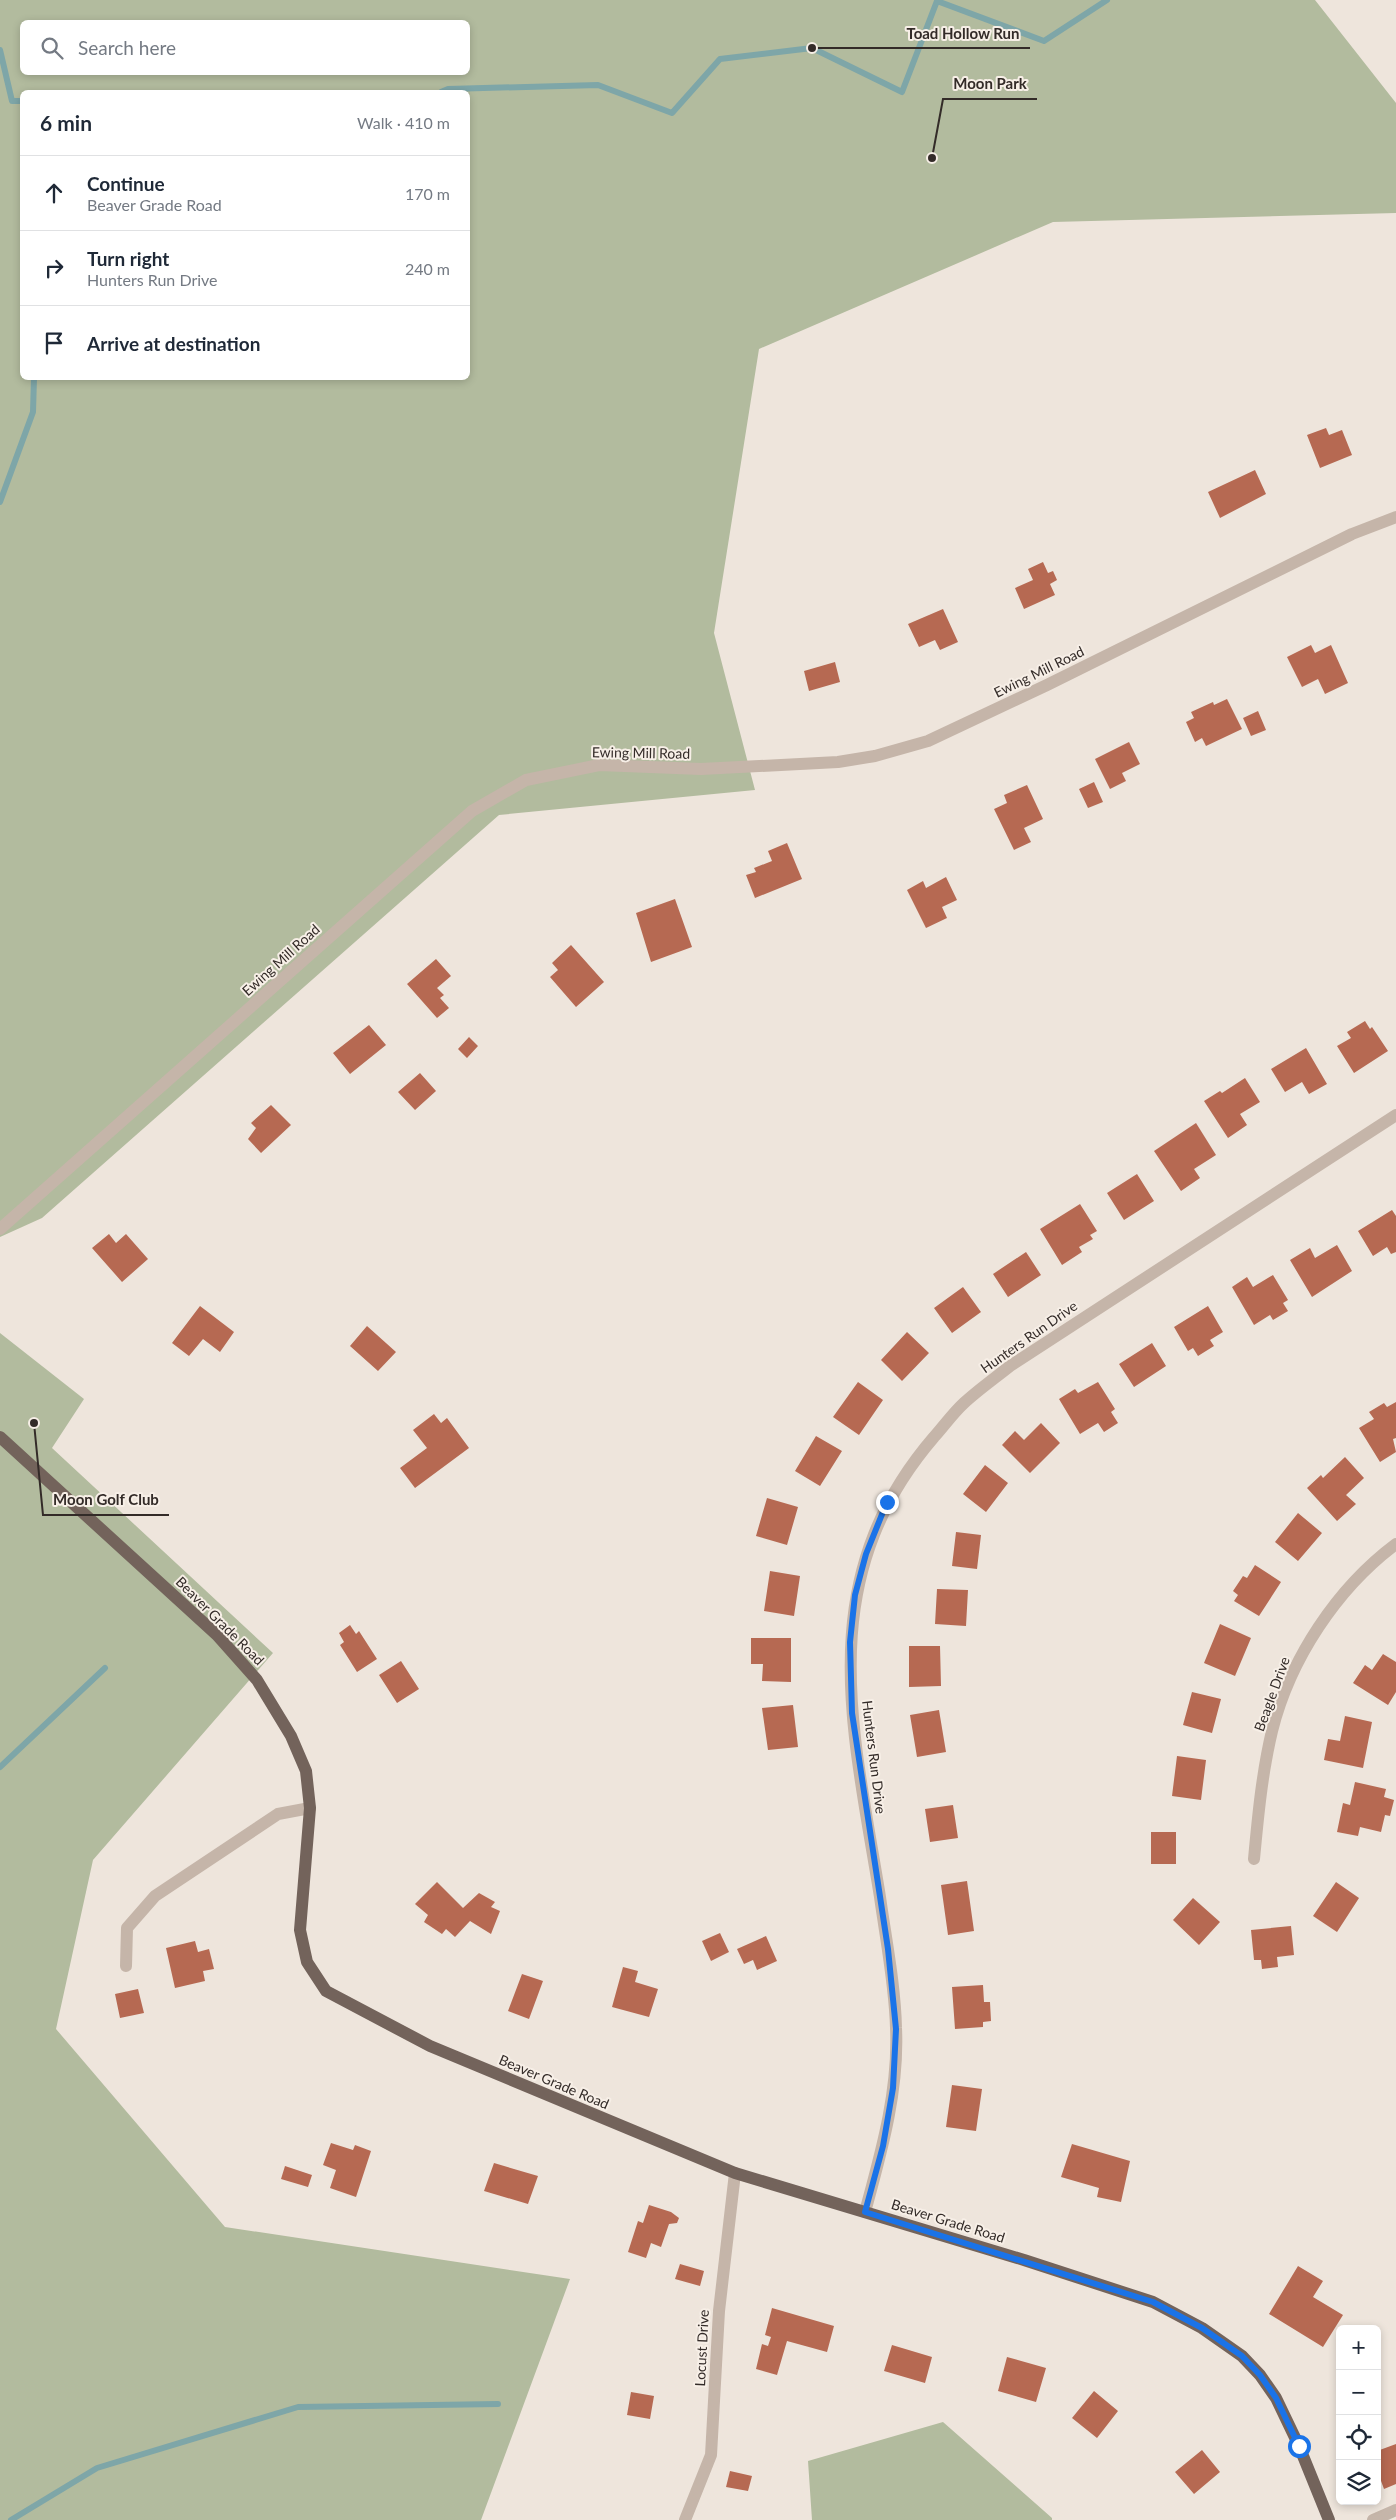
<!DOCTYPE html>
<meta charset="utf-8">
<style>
:root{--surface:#fff;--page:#f2f2f3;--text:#1f2937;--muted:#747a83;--line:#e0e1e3}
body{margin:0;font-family:Lato,sans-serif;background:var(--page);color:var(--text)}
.controls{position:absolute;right:15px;bottom:15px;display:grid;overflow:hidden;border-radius:8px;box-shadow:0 2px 8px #0003}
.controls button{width:45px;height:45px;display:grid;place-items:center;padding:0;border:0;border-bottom:1px solid var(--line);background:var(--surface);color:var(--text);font:25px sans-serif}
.stop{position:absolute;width:15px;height:15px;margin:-11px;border:4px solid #1a73e8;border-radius:50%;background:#fff}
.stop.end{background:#1a73e8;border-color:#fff;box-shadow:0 1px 5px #0008}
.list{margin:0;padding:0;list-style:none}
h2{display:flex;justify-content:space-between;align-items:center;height:65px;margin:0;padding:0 20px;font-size:21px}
h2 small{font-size:16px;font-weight:400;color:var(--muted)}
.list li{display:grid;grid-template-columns:32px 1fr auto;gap:15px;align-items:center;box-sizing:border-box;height:75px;padding:0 20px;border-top:1px solid var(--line)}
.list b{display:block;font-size:19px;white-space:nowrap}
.list p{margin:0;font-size:16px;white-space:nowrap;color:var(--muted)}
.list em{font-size:16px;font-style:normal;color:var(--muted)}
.icon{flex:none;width:28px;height:28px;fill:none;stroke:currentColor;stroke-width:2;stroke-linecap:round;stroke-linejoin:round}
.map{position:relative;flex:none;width:1396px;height:2520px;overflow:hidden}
.search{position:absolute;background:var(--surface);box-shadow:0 2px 8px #0003;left:20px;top:20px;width:450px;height:55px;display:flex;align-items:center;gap:12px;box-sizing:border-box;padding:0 18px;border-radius:8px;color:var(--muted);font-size:19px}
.panel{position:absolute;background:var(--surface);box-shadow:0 2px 8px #0003;left:20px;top:90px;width:450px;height:290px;border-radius:8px}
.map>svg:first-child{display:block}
.green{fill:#b2bb9e;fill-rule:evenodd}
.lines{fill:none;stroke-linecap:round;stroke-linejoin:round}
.stream{stroke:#7ea6a8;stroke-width:6}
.building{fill:#b66952}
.minor{stroke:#c5b5a9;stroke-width:12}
.major{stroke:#73635b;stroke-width:12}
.route{stroke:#1a73e8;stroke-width:6}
.labels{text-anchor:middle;stroke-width:4;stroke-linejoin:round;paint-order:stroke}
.street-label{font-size:14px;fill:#332b28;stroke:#f7efe7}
.leader{fill:none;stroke:#332b28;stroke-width:2}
.callout-dot{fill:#332b28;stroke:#f7efe7;stroke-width:2}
.callout-label{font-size:15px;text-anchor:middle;font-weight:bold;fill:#332b28;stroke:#f7efe7;stroke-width:4;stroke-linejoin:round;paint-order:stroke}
</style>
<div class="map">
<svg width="1396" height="2520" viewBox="0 0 1396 2520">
<rect width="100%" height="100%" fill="#eee5dc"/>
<path class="green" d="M0,0H1315L1396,103V213L1053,222L759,349L714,633L755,790L499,815L42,1218L0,1237ZM22,22H468V72H22ZM22,92H468V378H22Z
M0,1333L84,1399L52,1448L273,1653L93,1860L56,2029L225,2227L570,2279L481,2520H0Z
M943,2422L1052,2518V2520H812L808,2461Z"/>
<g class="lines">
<path class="stream" d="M0,50L12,101H22
M441,92L448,89L598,85L672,113L720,59L812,48L902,92L937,1L1044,41L1107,0
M0,502L33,412L34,378
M0,1767L105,1668
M11,2520L97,2468L298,2407L498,2404"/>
</g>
<path class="building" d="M1326,428L1329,435L1342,430L1352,455L1320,468L1307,435Z
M1255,470L1266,494L1220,518L1208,492Z
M1043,562L1048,573L1053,571L1057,580L1050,584L1055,595L1024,609L1015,588L1033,580L1028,569Z
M943,609L958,642L940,650L935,640L919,647L908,624Z
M1311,645L1315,653L1331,645L1348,683L1325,694L1318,679L1302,687L1287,657Z
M835,662L840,682L809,691L804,671Z
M1227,699L1242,729L1206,746L1202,738L1195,742L1186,722L1194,718L1191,712L1213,702L1214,705Z
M1258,711L1266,730L1251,736L1243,718Z
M1129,742L1140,764L1122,773L1126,781L1110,789L1095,759Z
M1094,782L1103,802L1088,808L1079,789Z
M1027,785L1043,819L1024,828L1031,842L1014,850L994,809L1007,803L1004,795Z
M787,843L802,879L755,898L746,875L756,872L754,868L772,861L768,851Z
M946,877L957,900L942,907L947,918L926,928L907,890L923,881L926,888Z
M675,899L692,947L651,962L636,913Z
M571,945L604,982L576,1007L550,977L558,970L552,963Z
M436,959L451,976L437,988L444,995L440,998L449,1008L437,1018L407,984Z
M1365,1021L1370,1029L1372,1027L1388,1051L1354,1073L1337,1046L1351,1038L1347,1032Z
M369,1025L386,1045L350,1074L333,1053Z
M469,1037L478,1046L467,1058L458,1049Z
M1306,1048L1327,1084L1309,1094L1302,1082L1285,1092L1271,1069Z
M420,1073L436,1091L415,1110L398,1092Z
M1245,1078L1260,1102L1240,1114L1247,1125L1228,1138L1204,1101L1220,1091L1222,1093Z
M271,1105L291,1125L261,1153L248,1139L256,1128L251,1123Z
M1196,1123L1216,1155L1194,1169L1200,1178L1181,1191L1154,1151Z
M1137,1174L1154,1201L1124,1220L1107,1193Z
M1080,1204L1097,1231L1090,1235L1093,1239L1079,1247L1082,1252L1062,1265L1040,1229Z
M1392,1210L1396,1216V1252L1391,1254L1387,1247L1373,1256L1358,1231Z
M109,1234L116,1243L126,1234L148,1259L122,1282L92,1248Z
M1337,1245L1352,1271L1312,1297L1290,1260L1310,1248L1315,1258Z
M1026,1252L1041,1275L1008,1297L993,1274Z
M1273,1275L1288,1300L1283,1303L1288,1311L1273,1320L1270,1315L1254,1325L1232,1287L1247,1277L1253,1287Z
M963,1287L981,1312L952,1333L934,1308Z
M200,1306L234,1332L220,1352L203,1339L189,1356L172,1343Z
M1208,1306L1223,1332L1210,1340L1214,1346L1198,1356L1193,1348L1188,1351L1174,1327Z
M367,1326L396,1352L378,1371L350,1346Z
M907,1332L929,1353L902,1381L881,1360Z
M1152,1343L1166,1366L1134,1387L1119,1364Z
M858,1382L883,1400L859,1435L833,1417Z
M1098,1382L1115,1409L1111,1412L1118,1423L1104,1432L1098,1423L1080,1434L1059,1399L1075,1389L1078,1393Z
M1396,1402V1438L1393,1439L1396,1452L1380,1462L1359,1428L1374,1419L1369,1412L1384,1403L1387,1407Z
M434,1414L441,1423L447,1418L469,1448L415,1488L400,1468L427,1448L413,1430Z
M1041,1423L1060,1443L1030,1473L1002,1445L1015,1431L1024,1440Z
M816,1436L842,1451L820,1486L795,1471Z
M1345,1457L1364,1478L1346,1495L1356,1504L1337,1521L1307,1488L1321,1475L1323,1478Z
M985,1465L1008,1483L986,1512L963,1494Z
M767,1498L798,1507L787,1545L756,1536Z
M1298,1513L1322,1533L1298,1561L1275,1542Z
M956,1532L981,1535L977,1569L952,1566Z
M1255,1565L1281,1582L1259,1616L1234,1601L1238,1595L1233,1591L1243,1576L1247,1578Z
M770,1571L800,1576L794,1616L764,1611Z
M937,1589L968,1590L966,1626L935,1624Z
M1220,1624L1251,1638L1235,1676L1204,1663Z
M350,1625L356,1634L359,1631L377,1659L357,1672L340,1645L344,1642L339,1633Z
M751,1638H791V1682L762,1681L763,1664H751Z
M909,1646H940L941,1686L909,1687Z
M1383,1654L1396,1662V1692L1388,1705L1353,1683L1365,1665L1372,1670Z
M401,1661L419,1689L397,1703L379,1675Z
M1192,1692L1221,1699L1212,1733L1183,1725Z
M793,1705L798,1747L768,1750L762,1708Z
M939,1710L946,1752L917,1757L910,1715Z
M1345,1716L1372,1722L1363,1768L1324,1760L1328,1739L1340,1741Z
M1177,1756L1206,1760L1201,1800L1172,1796Z
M1355,1782L1386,1789L1384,1797L1394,1800L1390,1816L1385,1815L1381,1832L1360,1827L1358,1836L1337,1832L1343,1803L1350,1805Z
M953,1805L958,1838L930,1842L925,1809Z
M1151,1832H1176V1864H1151Z
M967,1881L974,1931L948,1935L941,1885Z
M437,1882L463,1908L479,1893L495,1902L491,1907L500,1911L491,1934L470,1921L455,1937L446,1929L442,1934L424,1922L428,1915L415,1904Z
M1336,1882L1359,1898L1337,1932L1313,1916Z
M1193,1898L1220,1922L1199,1945L1173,1920Z
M1291,1926L1294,1955L1277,1957L1278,1967L1262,1969L1261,1960H1254L1251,1930Z
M720,1933L729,1952L711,1961L702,1941Z
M766,1936L777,1961L757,1970L753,1960L744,1964L737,1949Z
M195,1941L198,1952L209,1949L214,1969L203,1971L205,1981L175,1988L166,1948Z
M623,1967L638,1971L635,1982L658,1989L649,2017L612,2007Z
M522,1974L543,1981L529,2019L508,2011Z
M983,1985L984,2002H990L991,2021L983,2022V2027L955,2029L952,1987Z
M138,1989L144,2013L120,2018L115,1994Z
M952,2085L982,2089L976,2131L946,2127Z
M331,2143L353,2150L355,2145L371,2151L356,2197L330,2188L336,2170L323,2165Z
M1072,2144L1130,2161L1121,2202L1097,2197L1099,2188L1061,2177Z
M494,2163L538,2176L528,2204L484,2191Z
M285,2166L312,2175L308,2187L281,2179Z
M649,2205L671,2212L679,2218L677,2223L669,2224L661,2247L651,2243L646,2258L628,2252L638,2221L643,2223Z
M680,2264L704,2271L700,2286L675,2279Z
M1298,2266L1323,2281L1313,2297L1343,2315L1323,2347L1269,2314Z
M772,2308L834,2326L827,2352L787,2341L777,2375L756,2369L762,2344L768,2346L771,2337L765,2335Z
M892,2345L932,2357L925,2383L884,2371Z
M1007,2357L1046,2368L1036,2402L998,2391Z
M1094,2391L1118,2411L1097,2438L1072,2418Z
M631,2392L654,2396L650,2419L627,2415Z
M1396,2444V2484L1384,2489L1377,2470V2451Z
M1202,2450L1220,2472L1194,2494L1175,2472Z
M730,2471L752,2476L748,2491L726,2487Z"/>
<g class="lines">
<path class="minor" d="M0,1229L472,811L526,780L599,765L701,769L838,762L875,756L928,741L1047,685L1352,534L1396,517
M1254,1859C1258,1816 1262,1773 1272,1731C1290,1659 1337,1588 1396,1544
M126,1966L127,1928L155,1896L278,1814L310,1808
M865,2212C881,2153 899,2091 896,2028C895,1985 886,1940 880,1897C853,1729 811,1580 934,1437C944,1426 953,1413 964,1403C978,1390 995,1378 1010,1366L1396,1115
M685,2520L711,2455L719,2311L735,2173
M1373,2520L1396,2510"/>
<path class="major" d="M0,1437L217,1635L257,1680L291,1736L306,1771L310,1808L300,1930L307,1962L326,1991L430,2046L735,2173L1024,2260L1153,2302L1202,2328L1242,2356L1260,2375L1276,2398L1299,2446L1329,2520"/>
</g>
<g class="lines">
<path class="route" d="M887,1502L866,1554L855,1595L850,1642L852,1713L888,1949L896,2029L893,2088L883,2146L865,2212L1153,2302L1202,2328L1242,2356L1260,2375L1276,2398L1299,2446"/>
</g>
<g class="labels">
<g class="street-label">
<text transform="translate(1039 672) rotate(-26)" y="5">Ewing Mill Road</text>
<text transform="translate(641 753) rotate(1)" y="5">Ewing Mill Road</text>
<text transform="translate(281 960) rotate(-42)" y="5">Ewing Mill Road</text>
<text transform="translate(1029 1337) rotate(-35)" y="5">Hunters Run Drive</text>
<text transform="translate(220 1621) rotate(45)" y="5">Beaver Grade Road</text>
<text transform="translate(1272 1694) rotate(-70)" y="5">Beagle Drive</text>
<text transform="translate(874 1757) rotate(83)" y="5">Hunters Run Drive</text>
<text transform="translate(554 2082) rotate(23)" y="5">Beaver Grade Road</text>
<text transform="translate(948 2221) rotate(17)" y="5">Beaver Grade Road</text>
<text transform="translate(702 2348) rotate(-87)" y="5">Locust Drive</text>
</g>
</g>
<path class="leader" d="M812 48L897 48H1030M932 158L943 99H1037M34 1423L43 1515H169"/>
<g class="callout-dot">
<circle cx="812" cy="48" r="5"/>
<circle cx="932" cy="158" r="5"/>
<circle cx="34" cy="1423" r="5"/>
</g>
<g class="callout-label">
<text x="963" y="39">Toad Hollow Run</text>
<text x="990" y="89">Moon Park</text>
<text x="106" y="1505">Moon Golf Club</text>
</g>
</svg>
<div class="controls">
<button>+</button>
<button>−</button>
<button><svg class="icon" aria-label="locate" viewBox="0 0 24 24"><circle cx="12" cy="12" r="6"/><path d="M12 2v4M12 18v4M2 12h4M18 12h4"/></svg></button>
<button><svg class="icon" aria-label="layers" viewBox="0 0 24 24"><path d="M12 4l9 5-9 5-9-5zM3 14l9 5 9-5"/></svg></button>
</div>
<div class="stop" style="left:1299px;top:2446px"></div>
<div class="stop end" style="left:887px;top:1502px"></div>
<div class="search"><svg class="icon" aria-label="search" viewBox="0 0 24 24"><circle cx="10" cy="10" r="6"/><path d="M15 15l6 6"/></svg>Search here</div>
<section class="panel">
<h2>6 min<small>Walk · 410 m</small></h2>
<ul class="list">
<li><svg class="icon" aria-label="ahead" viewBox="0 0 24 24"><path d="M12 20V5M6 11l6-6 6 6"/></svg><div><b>Continue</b><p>Beaver Grade Road</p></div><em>170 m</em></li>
<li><svg class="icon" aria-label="right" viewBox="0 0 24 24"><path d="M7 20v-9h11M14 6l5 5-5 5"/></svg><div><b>Turn right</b><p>Hunters Run Drive</p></div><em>240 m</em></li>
<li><svg class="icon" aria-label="arrive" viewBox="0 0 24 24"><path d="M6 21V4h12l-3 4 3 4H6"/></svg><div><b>Arrive at destination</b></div></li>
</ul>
</section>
</div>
